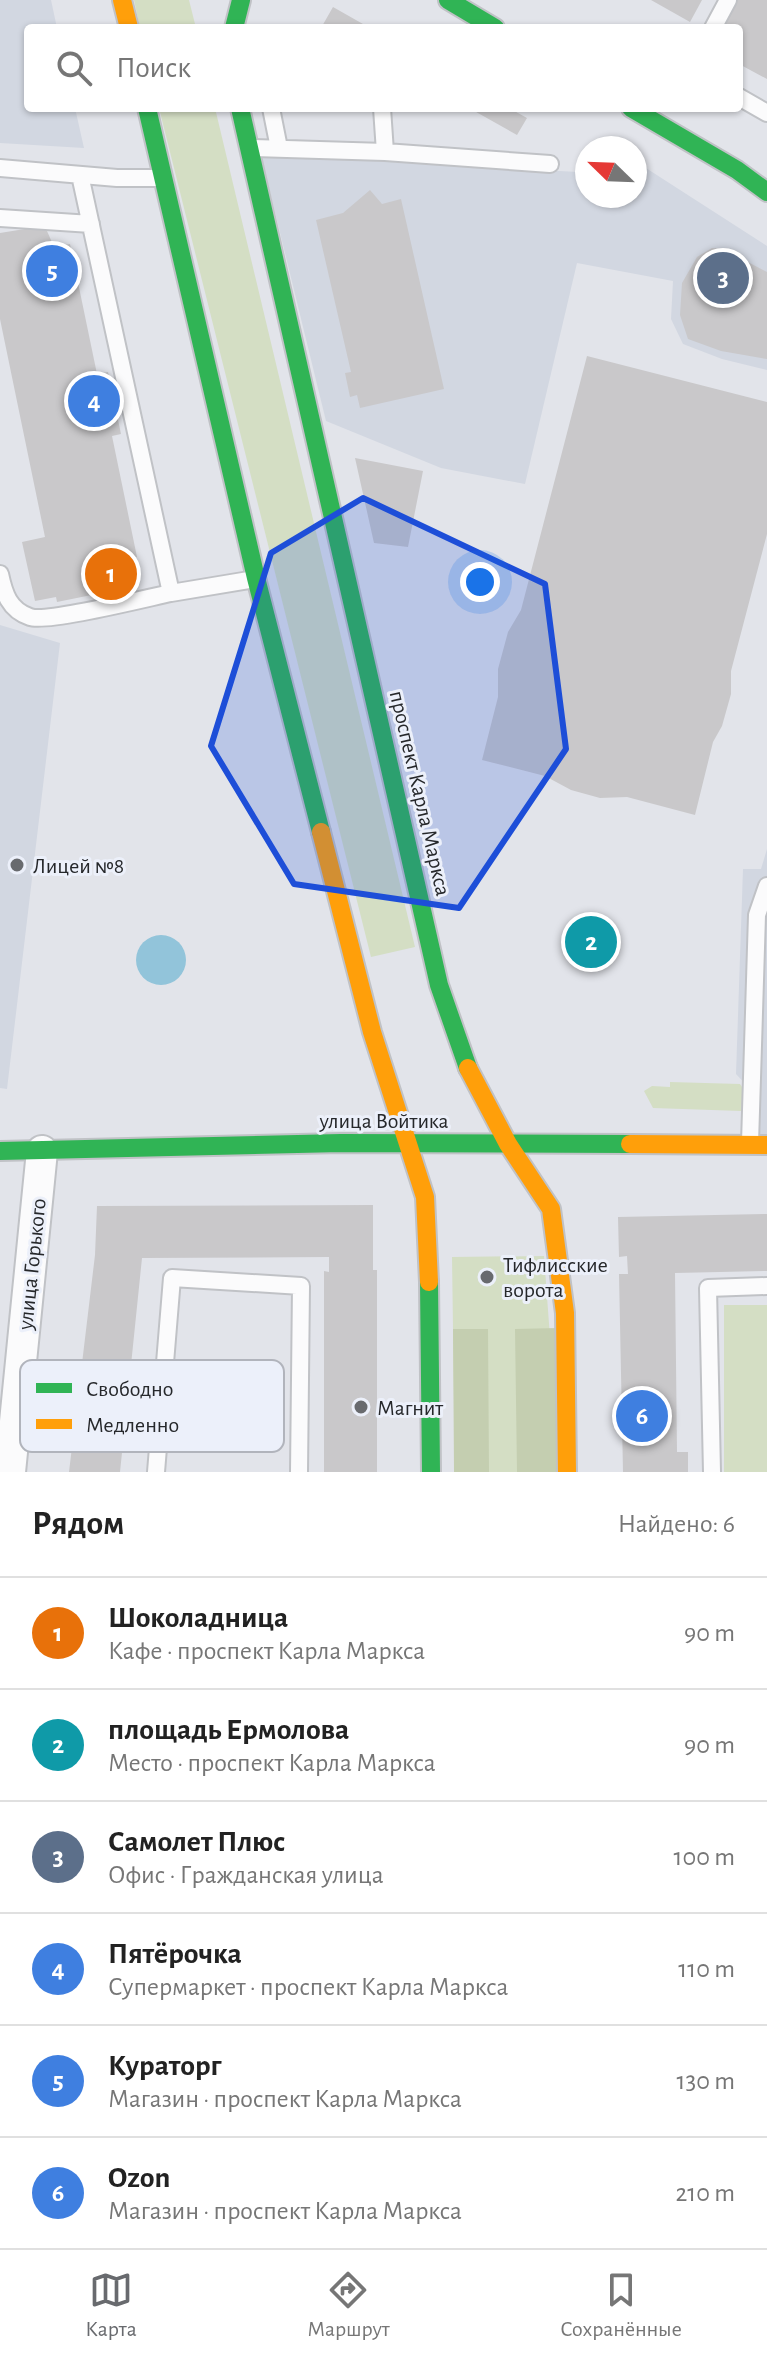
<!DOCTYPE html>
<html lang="ru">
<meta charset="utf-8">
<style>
:root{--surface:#fff;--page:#f6f6f6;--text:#222;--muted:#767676;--line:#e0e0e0;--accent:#686a6e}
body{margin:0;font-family:"Alegreya Sans",sans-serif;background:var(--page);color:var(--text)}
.compass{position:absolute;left:575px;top:136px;width:72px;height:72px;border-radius:50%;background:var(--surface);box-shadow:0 2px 6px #0004;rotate:293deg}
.you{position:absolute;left:480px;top:582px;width:28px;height:28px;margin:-20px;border:6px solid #fff;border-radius:50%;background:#1a73e8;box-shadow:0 0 0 12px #1a73e833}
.badge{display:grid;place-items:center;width:52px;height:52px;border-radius:50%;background:var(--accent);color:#fff;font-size:26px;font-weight:700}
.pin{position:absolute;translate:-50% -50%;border:4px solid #fff;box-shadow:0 2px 8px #0006}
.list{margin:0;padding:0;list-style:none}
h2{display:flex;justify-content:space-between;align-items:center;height:104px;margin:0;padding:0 32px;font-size:34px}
h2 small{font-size:26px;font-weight:400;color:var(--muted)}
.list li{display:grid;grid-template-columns:52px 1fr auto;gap:24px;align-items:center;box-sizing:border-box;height:112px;padding:0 32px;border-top:2px solid var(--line)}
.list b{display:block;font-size:30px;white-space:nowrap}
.list p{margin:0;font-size:26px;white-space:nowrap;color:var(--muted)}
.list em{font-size:26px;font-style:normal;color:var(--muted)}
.icon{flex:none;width:44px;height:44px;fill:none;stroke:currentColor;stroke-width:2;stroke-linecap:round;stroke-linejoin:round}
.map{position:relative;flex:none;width:767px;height:1472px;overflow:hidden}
.search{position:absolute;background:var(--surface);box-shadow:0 2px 6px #0004;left:24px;right:24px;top:24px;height:88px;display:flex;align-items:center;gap:20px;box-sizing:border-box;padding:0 28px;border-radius:8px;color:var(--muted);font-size:30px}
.sheet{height:776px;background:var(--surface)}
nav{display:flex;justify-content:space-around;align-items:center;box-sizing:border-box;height:112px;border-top:2px solid var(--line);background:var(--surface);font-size:22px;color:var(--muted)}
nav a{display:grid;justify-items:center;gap:4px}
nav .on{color:var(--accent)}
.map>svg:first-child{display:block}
.built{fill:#d2d7e1}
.green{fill:#d4dec4}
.forest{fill:#c4ceb0}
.water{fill:#92c4da}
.building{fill:#c9c8ca}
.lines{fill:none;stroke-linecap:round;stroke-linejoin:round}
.lane-casing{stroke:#c0c2c6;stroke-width:20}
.street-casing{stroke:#c0c2c6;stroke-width:34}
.fast-casing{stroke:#c0c2c6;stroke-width:22}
.slow-casing{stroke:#c0c2c6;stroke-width:22}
.lane{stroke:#fbfbfc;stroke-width:16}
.street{stroke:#fbfbfc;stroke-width:30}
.fast{stroke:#30b455;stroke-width:18}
.slow{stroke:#ff9f0a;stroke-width:18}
.marked{fill:#1d4ed8;fill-opacity:0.2;stroke:#1d4ed8;stroke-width:6;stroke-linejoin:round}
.poi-dot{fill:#686a6e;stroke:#ecf0fa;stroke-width:3}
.labels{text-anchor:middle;stroke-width:6;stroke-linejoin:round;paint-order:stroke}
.street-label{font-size:22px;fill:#26282b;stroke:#ecf0fa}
.poi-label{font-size:22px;fill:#26282b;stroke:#ecf0fa;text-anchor:start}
.key{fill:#ecf0fa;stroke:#b1b4bc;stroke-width:2}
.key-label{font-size:22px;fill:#26282b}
</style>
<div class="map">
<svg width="767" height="1472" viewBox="0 0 767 1472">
<rect width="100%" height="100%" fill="#e2e4ea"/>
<path class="built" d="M0,0H51L57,28H28V108H75L84,148L0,143Z
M261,155L578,172L587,157V196H635V161L767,246V370L722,359L683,344L671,319L673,281L577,263L525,484L441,468L326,421Z
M0,625L60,643L7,1089L0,1088Z
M767,849V1136H748L750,1089L736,1074L743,869H761Z"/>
<path class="green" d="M134,0H189L196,28H140Z
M159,108H215L415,947L371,957Z
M670,1082L740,1084L744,1090L741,1111L653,1108L644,1091L652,1086L670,1087Z
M544,1256L560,1472H455L452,1257Z
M724,1305H767V1472H724Z"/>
<path class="forest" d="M558,1328L559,1472H517L515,1329Z
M453,1329H488L489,1472H454Z"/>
<path class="water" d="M136 960a25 25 0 1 1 50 0a25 25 0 1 1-50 0Z"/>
<path class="building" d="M651,0H702L690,22Z
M733,0H767V79L739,64V28H718Z
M333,7L370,28H321Z
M469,108H509L527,118L517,135Z
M370,190L382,204L401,199L444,389L360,408L357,395L350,397L345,373L351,372L316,220L343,213Z
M37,227L47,231L54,247L70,244L97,374L108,372L121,434L112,436L137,557L115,562L121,589L57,602L56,597L35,601L22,542L45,537L0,319V233Z
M712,248L723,249L767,272V359L721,351L688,339L680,315L682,283L697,257Z
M587,356L767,402V534L731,671V694L722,726L713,742L695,815L627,797L600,798L571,790L545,776L482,760L498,697V669L508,632L521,610Z
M355,458L423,471L408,547L374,543Z
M373,1205V1270H377V1472H324V1271L329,1272V1257L142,1258L120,1472H69L95,1255L97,1206Z
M767,1214V1271L675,1273L677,1452H688V1472H623L619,1274H628L627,1256L619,1257L618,1217Z"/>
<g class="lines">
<g class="lane-casing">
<path id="lane" d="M713,28L728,0
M739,97L767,113
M271,108L279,148
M382,108L385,152
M251,148L385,152L550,164
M0,168L117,178H162
M80,175L171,593L255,579
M0,218L91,224
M0,574C4,593 9,610 30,617C47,623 147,598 171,593
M750,1143L757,915L767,886
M156,1472L172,1278L301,1286L299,1472
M712,1472L708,1288L767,1286"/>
</g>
<g class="street-casing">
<path id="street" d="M10,1472L42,1151"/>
</g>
<g class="fast-casing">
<path id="fast" d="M448,0L495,28
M234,28L241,0
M147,108L256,578L321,832
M240,108L439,985L468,1068
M631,108L737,170L767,192
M0,1151L341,1143L630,1144
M429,1282L431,1472"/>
</g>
<g class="slow-casing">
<path id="slow" d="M122,0L129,28
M321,832L372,1032L425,1197L429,1282
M468,1068L508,1144L551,1209L565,1313L567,1472
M630,1144L767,1145"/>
</g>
<use href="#lane" class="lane"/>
<use href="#street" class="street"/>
<use href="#fast" class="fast"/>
<use href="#slow" class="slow"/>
</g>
<path class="marked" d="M363,498L545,584L566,749L459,908L294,884L211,746L271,553Z"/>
<g class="poi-dot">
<circle cx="17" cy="865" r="8"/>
<circle cx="487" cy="1277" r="8"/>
<circle cx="361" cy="1407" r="8"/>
</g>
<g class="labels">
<g class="street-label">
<text transform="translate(421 793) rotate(77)" y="8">проспект Карла Маркса</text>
<text x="384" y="1128">улица Войтика</text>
<text transform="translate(31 1264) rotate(-84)" y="8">улица Горького</text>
</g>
<g class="poi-label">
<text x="33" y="873">Лицей №8</text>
<text x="503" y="1272">Тифлисские<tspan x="503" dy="25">ворота</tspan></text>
<text x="377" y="1415">Магнит</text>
</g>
</g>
<rect x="20" y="1360" width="264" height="92" rx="12" class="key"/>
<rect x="36" y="1383" width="36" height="10" fill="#30b455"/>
<rect x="36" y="1419" width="36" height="10" fill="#ff9f0a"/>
<g class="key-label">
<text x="86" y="1396">Свободно</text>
<text x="86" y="1432">Медленно</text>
</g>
</svg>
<svg class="compass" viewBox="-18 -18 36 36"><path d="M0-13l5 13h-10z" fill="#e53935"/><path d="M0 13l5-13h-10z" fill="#767676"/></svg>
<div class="you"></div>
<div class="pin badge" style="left:111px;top:574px;background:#e8710a">1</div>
<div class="pin badge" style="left:591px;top:942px;background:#0f9aa8">2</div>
<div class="pin badge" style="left:723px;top:278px;background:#5c6f8a">3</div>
<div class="pin badge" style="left:94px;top:401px;background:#3f7fe0">4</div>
<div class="pin badge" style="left:52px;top:271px;background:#3f7fe0">5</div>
<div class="pin badge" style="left:642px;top:1416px;background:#3f7fe0">6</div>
<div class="search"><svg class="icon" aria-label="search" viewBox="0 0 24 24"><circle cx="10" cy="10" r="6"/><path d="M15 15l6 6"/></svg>Поиск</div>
</div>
<section class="sheet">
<h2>Рядом<small>Найдено: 6</small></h2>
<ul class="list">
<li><span class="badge" style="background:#e8710a">1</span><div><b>Шоколадница</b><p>Кафе · проспект Карла Маркса</p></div><em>90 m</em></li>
<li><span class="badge" style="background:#0f9aa8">2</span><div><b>площадь Ермолова</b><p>Место · проспект Карла Маркса</p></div><em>90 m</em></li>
<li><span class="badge" style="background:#5c6f8a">3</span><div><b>Самолет Плюс</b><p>Офис · Гражданская улица</p></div><em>100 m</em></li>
<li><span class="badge" style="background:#3f7fe0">4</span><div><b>Пятёрочка</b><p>Супермаркет · проспект Карла Маркса</p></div><em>110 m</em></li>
<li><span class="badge" style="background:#3f7fe0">5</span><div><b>Кураторг</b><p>Магазин · проспект Карла Маркса</p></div><em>130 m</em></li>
<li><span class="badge" style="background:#3f7fe0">6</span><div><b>Ozon</b><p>Магазин · проспект Карла Маркса</p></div><em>210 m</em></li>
</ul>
</section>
<nav>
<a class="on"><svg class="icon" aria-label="map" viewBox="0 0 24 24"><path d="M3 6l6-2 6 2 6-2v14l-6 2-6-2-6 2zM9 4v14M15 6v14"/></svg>Карта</a>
<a><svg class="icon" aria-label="directions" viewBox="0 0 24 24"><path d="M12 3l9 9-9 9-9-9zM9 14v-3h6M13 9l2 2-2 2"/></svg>Маршрут</a>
<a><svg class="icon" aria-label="saved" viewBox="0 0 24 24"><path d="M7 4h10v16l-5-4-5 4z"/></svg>Сохранённые</a>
</nav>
